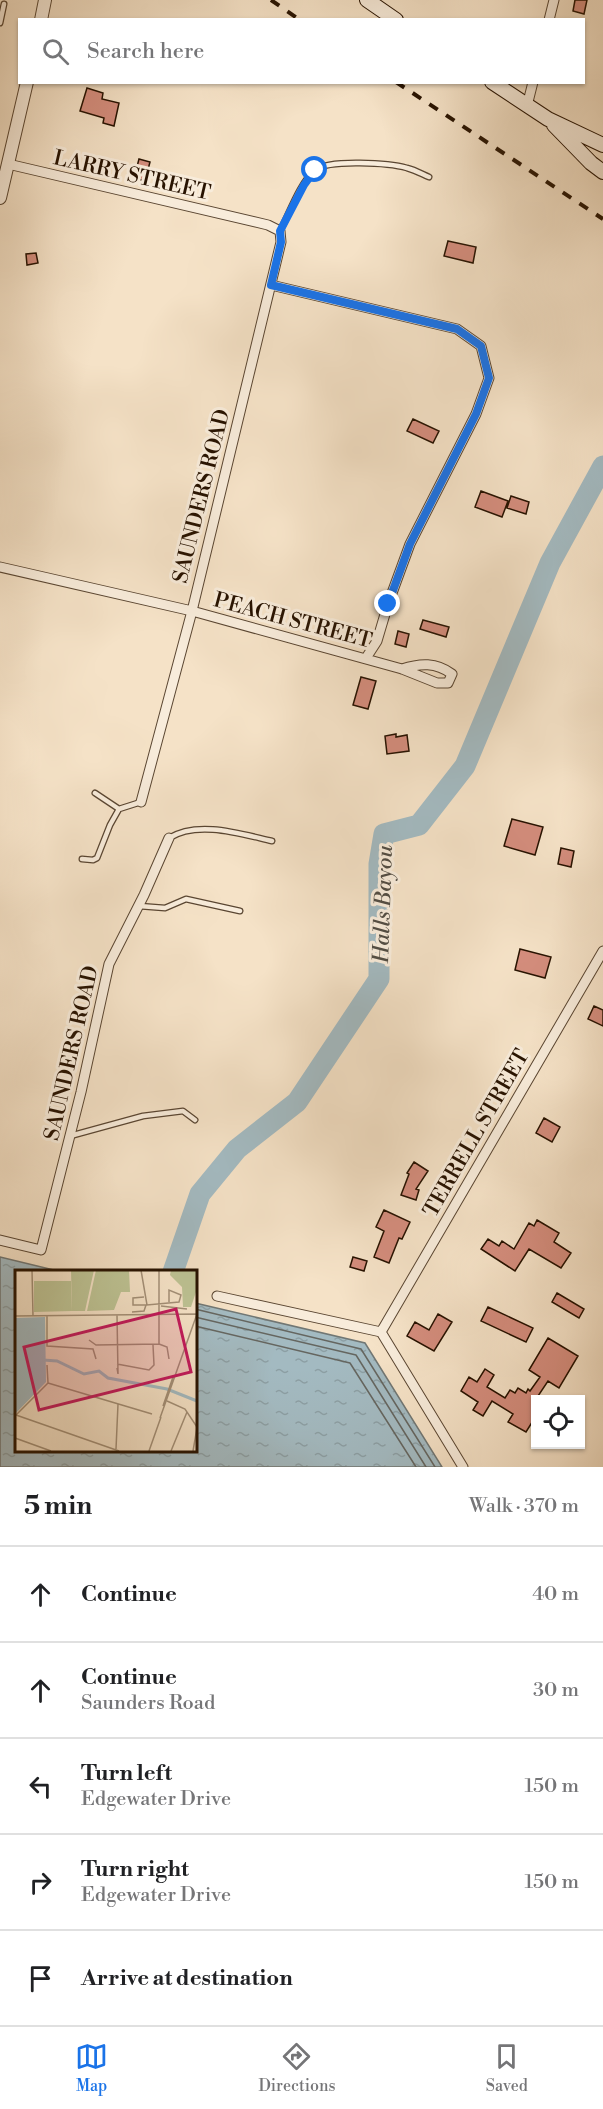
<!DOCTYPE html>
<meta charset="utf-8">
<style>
:root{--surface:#fff;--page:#f6f6f6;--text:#202124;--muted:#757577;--line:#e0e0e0;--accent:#1a73e8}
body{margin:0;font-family:"Libre Bodoni",serif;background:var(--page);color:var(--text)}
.controls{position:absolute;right:18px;bottom:18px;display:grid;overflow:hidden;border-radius:0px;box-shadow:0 2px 4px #0004}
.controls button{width:54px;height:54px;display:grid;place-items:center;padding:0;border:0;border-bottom:2px solid var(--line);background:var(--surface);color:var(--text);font:30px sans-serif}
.stop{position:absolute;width:18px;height:18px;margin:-14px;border:4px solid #1a73e8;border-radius:50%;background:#fff}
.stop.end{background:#1a73e8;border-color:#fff;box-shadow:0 2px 6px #0008}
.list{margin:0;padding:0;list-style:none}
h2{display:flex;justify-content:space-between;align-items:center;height:78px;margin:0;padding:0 24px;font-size:26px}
h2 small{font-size:20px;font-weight:400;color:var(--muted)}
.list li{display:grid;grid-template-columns:39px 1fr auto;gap:18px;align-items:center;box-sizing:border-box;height:96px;padding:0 24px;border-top:2px solid var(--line)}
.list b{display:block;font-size:22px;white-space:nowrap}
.list p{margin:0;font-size:20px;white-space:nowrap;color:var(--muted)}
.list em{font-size:20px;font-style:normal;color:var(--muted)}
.icon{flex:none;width:33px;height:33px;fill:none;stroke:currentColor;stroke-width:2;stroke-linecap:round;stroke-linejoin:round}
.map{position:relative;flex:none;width:603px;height:1467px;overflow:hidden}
.search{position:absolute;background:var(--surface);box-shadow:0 2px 4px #0004;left:18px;right:18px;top:18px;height:66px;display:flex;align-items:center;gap:15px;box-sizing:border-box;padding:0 21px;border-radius:0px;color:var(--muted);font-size:22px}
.sheet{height:558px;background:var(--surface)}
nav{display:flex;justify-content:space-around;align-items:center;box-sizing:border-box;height:84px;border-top:2px solid var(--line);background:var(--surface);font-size:16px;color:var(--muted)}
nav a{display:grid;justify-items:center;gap:3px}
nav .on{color:var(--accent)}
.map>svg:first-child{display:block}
.water{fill:url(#water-ripples);stroke:#717774;stroke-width:1.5}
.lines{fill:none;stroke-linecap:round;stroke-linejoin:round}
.shore{stroke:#656660;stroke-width:1.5}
.river{stroke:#a3bac1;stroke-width:21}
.building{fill:#d48d7d;stroke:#271200;stroke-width:1.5}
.service-casing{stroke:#5a4632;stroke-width:7}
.minor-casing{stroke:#5a4632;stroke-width:11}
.tertiary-casing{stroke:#5a4632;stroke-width:14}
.secondary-casing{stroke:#271200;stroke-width:16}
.service{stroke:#f8ecdb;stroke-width:4.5}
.minor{stroke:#f8ecdb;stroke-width:9}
.tertiary{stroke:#f8ecdb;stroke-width:12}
.secondary{stroke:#f8ecdb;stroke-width:14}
.rail{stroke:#271200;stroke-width:4;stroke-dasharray:10 10;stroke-linecap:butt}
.route{stroke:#1a73e8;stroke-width:8}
.labels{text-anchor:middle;stroke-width:6;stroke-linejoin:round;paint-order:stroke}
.street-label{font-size:21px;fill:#271200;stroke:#f8ecdb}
.water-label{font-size:22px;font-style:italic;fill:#524d44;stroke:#f8ecdb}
.inset-river{fill:none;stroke:#a3bac1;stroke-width:3}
.inset-road{fill:none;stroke:#a38f77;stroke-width:1.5}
.view{fill:#c2185b;fill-opacity:0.15;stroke:#c2185b;stroke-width:3}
.inset-edge{fill:none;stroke:#271200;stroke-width:3}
</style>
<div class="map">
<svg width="603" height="1467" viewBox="0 0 603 1467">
<defs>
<pattern id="water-ripples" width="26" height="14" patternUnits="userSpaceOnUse" patternTransform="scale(1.5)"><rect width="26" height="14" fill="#a3bac1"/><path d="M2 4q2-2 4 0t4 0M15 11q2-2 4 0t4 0" fill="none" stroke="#8c9fa4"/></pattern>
</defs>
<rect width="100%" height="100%" fill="#f5e2c7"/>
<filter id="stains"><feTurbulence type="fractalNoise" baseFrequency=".00333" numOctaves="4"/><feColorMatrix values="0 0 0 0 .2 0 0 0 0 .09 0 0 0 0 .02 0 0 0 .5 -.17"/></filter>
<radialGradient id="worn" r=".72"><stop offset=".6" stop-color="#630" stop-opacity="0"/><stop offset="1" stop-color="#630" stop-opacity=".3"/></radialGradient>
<path class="water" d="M0,1257L62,1272H16V1450H195V1303L365,1343L442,1467H0Z"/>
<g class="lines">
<path class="shore" d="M195,1309L361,1349L435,1467
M195,1317L356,1355L426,1467
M195,1326L350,1363L416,1467"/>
<path class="river" d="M173,1272L200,1194L237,1149L297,1102L379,979V864L384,834L419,825L465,766L550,563L603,466"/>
</g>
<path class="building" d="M575,0H587L584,14L573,11Z
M87,88L103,93L102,99L119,103L114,126L103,123L104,118L80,111Z
M139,159L150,162L145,181L134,178Z
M448,241L476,247L473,263L444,256Z
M36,253L38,263L27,265L26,254Z
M413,419L439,431L433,443L407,431Z
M481,491L508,501L502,517L475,507Z
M511,496L529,502L526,514L507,508Z
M423,620L449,627L446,637L420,629Z
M398,631L409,634L406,647L395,644Z
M361,677L376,681L368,709L353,705Z
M396,734V737L407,735L409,751L387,754L385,736Z
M512,819L543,827L535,855L504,846Z
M561,848L574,851L571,867L558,864Z
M520,949L551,957L545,978L515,970Z
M594,1006L603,1010V1026L588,1019Z
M544,1118L560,1127L552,1142L536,1133Z
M414,1162L428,1171L416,1189L419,1190L416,1200L401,1195L409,1174L407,1173Z
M384,1210L410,1222L402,1239L399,1238L389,1263L374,1257L384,1231L376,1227Z
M537,1220L559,1233L554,1242L571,1253L561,1268L529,1249L515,1271L481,1249L488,1239L499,1246L502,1241L514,1249L529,1223L534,1226Z
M353,1257L367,1261L364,1271L350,1267Z
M557,1293L584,1309L579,1318L552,1302Z
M488,1307L533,1328L526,1342L481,1321Z
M438,1314L452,1322L434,1351L407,1336L415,1322L429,1330Z
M548,1338L578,1356L559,1388L548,1381L536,1399V1416L526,1432L508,1422L513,1414L492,1401L483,1416L473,1410L478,1402L461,1391L469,1377L477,1382L485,1369L494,1375L487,1387L505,1398L510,1390L515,1393L518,1388L526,1393L528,1389L530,1391L540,1377L529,1370Z"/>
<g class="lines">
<g class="service-casing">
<path id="service" d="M0,23L4,4
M280,231C290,212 299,184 315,170C329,159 390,163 407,168C415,170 422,174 429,177
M95,793L119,809
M169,838C198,820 241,834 272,841
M82,859L93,860L97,858L110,825L119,809L141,802
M139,906L165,908L186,899L240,911
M70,1136L143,1116L183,1111L195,1120"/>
</g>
<g class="minor-casing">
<path id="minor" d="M549,20L554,0
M527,106L533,82
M8,164L268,225L280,231L281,242L192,611L141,802
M271,285L457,329L481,346L489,378L476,414L410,544L388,604L377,641L366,658
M0,567L192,611L402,669L437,683H448L452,674C436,662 420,663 402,669
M0,1240L41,1250L81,1092L109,964L144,895L169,838
M217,1296L381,1332L463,1467
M381,1332L603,951"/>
</g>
<g class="tertiary-casing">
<path id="tertiary" d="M41,20L45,0
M0,198L27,82"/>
</g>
<g class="secondary-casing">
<path id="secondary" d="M367,0L396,20
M492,82L548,119L603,145
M554,125L591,163L603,172"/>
</g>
<use href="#service" class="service"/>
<use href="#minor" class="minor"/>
<use href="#tertiary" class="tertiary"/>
<use href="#secondary" class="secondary"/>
<path class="rail" d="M271,0L300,20
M396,82L603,219"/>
</g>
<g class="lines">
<path class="route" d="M315,170L304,185L280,231L281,242L271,285L457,329L481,346L489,378L476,414L410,544L388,604"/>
</g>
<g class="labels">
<g class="street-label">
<text transform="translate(132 175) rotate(13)" y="7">LARRY STREET</text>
<text transform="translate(201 496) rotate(-76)" y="7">SAUNDERS ROAD</text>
<text transform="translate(293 620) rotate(15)" y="7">PEACH STREET</text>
<text transform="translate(71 1053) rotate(-77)" y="7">SAUNDERS ROAD</text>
<text transform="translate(476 1133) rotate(-60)" y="7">TERRELL STREET</text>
</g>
<g class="water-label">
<text transform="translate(382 904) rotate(-88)" y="8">Halls Bayou</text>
</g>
</g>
<g transform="translate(15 1270)">
<rect width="182" height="182" fill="#f5e2c7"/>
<path d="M19,11H56L57,41L19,42Z" fill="#bdc394"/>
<path d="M56,0H79L70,41H57ZM81,0H114L115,22H106L99,40L72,41ZM156,0H181V22L176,37H168L167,17L155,5Z" fill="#bdc394"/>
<path d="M30,47L31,112L0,144V48Z" fill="#a3bac1"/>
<path class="inset-river" d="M28,90L42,91L69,104L84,101L93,108L152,119L182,131"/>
<path class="inset-road" d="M17,0L18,46M126,0L132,35L164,32L166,25L154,20V32M129,27L118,28V35H132M146,36L172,39M117,42L129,41L131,35M144,45V0M0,46L182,44M32,46V76L78,79L81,89M74,70L81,75L144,74V45M144,74L152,77L154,89M102,94L134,100L139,95L138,75M102,98L103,104L102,45M33,113L137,144M152,131L170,139L182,157M148,136L158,107M1,145L104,181M1,145L33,113L32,95M145,148L182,44M0,168L36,181M101,179L103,134M134,181L146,147M156,181L172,142M178,181L182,158"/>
<path class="view" d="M161,39L176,102L24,140L9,77Z"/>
<rect width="182" height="182" class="inset-edge"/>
</g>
<rect width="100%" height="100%" filter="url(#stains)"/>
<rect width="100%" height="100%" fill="url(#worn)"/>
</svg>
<div class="controls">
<button><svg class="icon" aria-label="locate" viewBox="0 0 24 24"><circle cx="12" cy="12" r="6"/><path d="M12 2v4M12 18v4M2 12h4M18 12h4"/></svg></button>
</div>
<div class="stop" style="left:315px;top:170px"></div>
<div class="stop end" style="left:388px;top:604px"></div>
<div class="search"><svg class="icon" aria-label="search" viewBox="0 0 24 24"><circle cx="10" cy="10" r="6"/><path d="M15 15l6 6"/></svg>Search here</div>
</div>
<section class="sheet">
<h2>5 min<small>Walk · 370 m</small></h2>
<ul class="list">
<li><svg class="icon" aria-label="ahead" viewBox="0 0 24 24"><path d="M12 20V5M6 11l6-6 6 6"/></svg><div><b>Continue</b></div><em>40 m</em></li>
<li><svg class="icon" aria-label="ahead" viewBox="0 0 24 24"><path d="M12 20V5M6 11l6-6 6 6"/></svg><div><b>Continue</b><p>Saunders Road</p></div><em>30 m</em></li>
<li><svg class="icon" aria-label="left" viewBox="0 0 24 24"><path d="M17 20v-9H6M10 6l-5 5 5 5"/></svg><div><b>Turn left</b><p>Edgewater Drive</p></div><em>150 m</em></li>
<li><svg class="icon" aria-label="right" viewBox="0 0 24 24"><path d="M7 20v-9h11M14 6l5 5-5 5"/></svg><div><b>Turn right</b><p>Edgewater Drive</p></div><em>150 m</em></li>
<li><svg class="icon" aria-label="arrive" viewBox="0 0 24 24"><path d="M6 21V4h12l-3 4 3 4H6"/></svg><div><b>Arrive at destination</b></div></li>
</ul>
</section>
<nav>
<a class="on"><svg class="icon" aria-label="map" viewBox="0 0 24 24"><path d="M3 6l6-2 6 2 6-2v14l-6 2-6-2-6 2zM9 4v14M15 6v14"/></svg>Map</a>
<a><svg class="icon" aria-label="directions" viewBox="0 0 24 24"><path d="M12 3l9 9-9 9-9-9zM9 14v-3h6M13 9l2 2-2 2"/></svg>Directions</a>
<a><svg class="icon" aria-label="saved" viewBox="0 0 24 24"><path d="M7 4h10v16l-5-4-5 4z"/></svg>Saved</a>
</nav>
